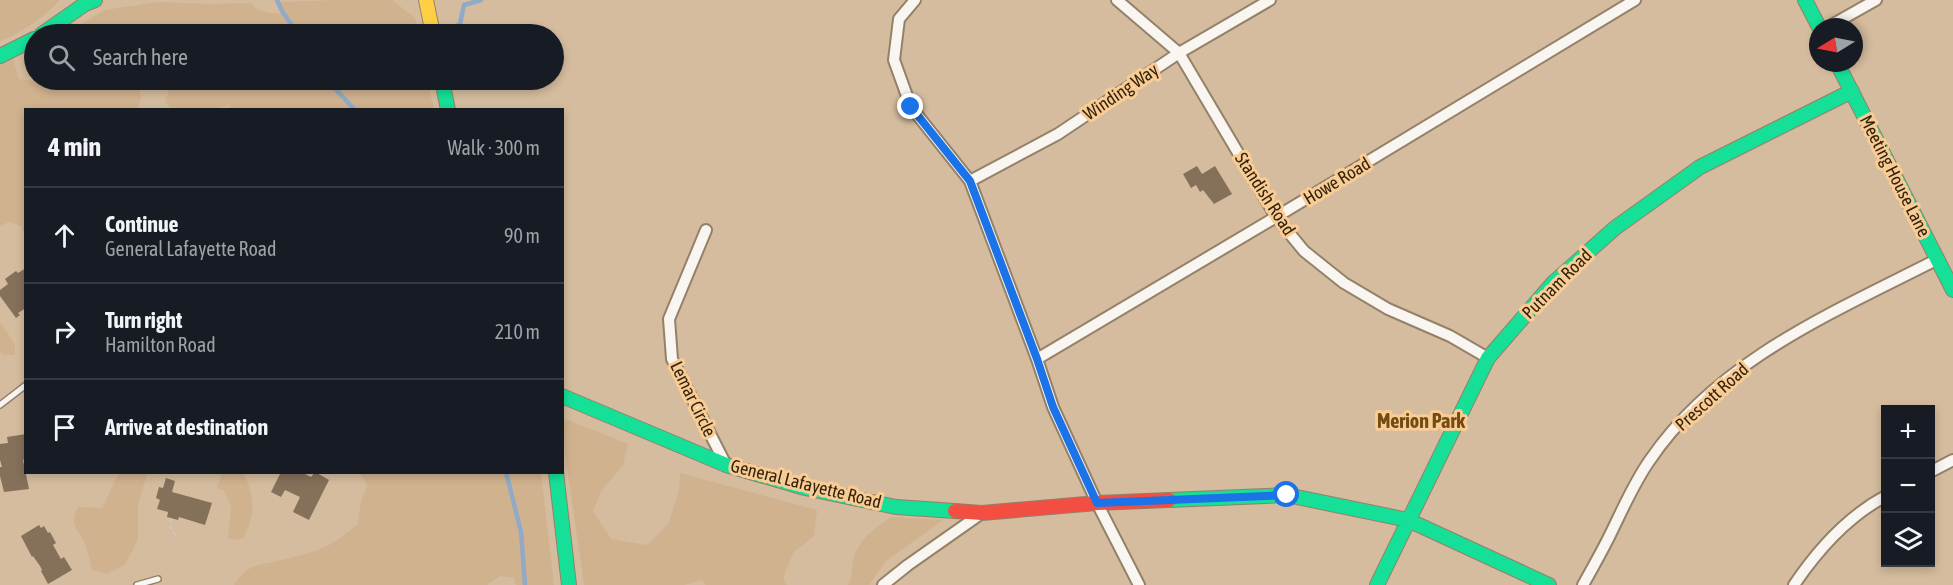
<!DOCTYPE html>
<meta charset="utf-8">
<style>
:root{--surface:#171b24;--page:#242831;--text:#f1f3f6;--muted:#9ea1a6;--line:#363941}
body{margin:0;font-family:"Asap Condensed",sans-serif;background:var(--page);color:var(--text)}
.controls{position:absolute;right:18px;bottom:18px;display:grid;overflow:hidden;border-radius:0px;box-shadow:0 3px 9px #0003}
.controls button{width:54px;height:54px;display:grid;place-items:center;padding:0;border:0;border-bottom:2px solid var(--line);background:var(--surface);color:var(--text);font:30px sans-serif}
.compass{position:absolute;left:1809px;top:18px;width:54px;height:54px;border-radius:50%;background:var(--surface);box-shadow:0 3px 9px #0003;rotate:260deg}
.stop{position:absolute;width:18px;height:18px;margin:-14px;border:4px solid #1a73e8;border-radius:50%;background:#fff}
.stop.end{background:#1a73e8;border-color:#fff;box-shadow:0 2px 6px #0008}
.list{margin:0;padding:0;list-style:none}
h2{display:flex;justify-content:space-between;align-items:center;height:78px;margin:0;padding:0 24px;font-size:26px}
h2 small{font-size:20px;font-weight:400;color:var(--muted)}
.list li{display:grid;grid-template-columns:39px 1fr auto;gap:18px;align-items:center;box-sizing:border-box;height:96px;padding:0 24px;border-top:2px solid var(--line)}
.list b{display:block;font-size:22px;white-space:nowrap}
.list p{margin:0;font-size:20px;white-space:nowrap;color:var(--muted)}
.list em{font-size:20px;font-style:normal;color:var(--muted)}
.icon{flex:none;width:33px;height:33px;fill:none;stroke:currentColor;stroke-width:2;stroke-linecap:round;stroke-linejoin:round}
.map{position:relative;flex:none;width:1953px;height:585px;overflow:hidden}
.search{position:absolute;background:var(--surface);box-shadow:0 3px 9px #0003;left:24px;top:24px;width:540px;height:66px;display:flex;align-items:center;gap:15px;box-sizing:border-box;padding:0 21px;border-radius:33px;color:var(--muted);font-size:22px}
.panel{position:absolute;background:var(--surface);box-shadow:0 3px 9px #0003;left:24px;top:108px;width:540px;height:366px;border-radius:0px}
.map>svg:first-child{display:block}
.green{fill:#d0b28e}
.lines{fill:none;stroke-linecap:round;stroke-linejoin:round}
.stream{stroke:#90aac7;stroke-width:4.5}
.building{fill:#85705a}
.lane-casing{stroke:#948169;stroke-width:8}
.street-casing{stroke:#948169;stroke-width:14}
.fast-casing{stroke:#948169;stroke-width:16}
.slow-casing{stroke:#948169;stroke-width:16}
.jam-casing{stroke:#948169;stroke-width:16}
.path{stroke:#cfc7bd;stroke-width:2;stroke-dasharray:4.5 3;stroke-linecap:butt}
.lane{stroke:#f9f5f0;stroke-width:5}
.street{stroke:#f9f5f0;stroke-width:10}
.fast{stroke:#16e098;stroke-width:14}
.slow{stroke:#ffcf43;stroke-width:14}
.jam{stroke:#f24e42;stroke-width:14}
.route{stroke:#1a73e8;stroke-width:8}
.labels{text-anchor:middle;stroke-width:6;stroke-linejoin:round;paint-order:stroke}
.street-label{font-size:18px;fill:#33230c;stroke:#f9cc95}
.neighbourhood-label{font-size:20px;font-weight:bold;fill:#734c12;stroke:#f9cc95}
</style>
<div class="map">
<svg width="1953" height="585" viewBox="0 0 1953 585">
<rect width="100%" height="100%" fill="#d5bc9e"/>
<path class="green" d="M0,0H60C43,18 23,32 0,41Z
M338,0H392L415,18L418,34H177L166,32L164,34H64L105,10L158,2L213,4L251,3C259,15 274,12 287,15L280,2Z
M13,59L19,79L53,85L101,80L132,81C141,91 144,96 137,109L26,110L25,237L21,226L9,222L0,226V64Z
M172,80H427L434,109L232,110L229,105L214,109H171L165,102Z
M0,322L15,345V355H4L0,352Z
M563,418L628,444L623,465L602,490L593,511L611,539L647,545L669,523L679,490L680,473L817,510L814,536L793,553L783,578L787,585H706L701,580L684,585H584L565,453Z
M119,473H147L138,506V539L125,565L107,574L92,570C90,563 89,554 86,547C81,531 67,526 78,507L102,508Z
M222,473H243C255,494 256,516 243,538L234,540L228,538L231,507L224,491L217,488Z
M359,473H541L554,585H516L514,578L500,576L487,585H234C249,562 259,566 282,560C294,557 307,554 318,550C333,545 346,533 358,524C361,508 359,501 367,487L364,478Z
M891,517L943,520L886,561L869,585H848C853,577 851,570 853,561C858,539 874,529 891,517Z"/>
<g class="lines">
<path class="stream" d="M277,0L282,11L298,34
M451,28L460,24L464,5L481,0
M327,80L355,110
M506,472L521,532L525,585"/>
</g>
<path class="building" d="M1197,166L1202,174L1215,166L1232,194L1214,204L1203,190L1200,192L1196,185L1191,188L1183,174Z
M26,268V308L18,313L20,315L16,318L0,296V290L8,284L5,279L16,271L18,273Z
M26,434V449H23L26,450V459L23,460L29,489L4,492L0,476V467H2L0,460V444L8,443L7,437Z
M281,472H301L311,477L315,472L329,480L309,520L293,512L300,497L285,490L281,497L271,492Z
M166,478L175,481L172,492L212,503L205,525L179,517L178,520L167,517L168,512L157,509L160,500L156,498L159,487L163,488Z
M39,525L41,528L44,526L48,533L50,532L56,543L53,545L61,559L64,557L72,570L48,584L41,571L42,570L40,566L33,556L32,557L21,536Z"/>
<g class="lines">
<g class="lane-casing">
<path id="lane" d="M0,405L26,385
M137,585L158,579"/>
</g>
<g class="street-casing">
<path id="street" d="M915,0L899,19L894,60L911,107L970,181L1037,359L1053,407L1097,503L1139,585
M1117,0L1179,53L1276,217L1304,251L1344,283L1388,309L1450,336L1488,358
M1828,27L1876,0
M970,181L1058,134L1179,53L1270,0
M706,230L669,319L672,359L726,465
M1037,359L1276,217L1635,0
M1930,472L1953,460
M883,585L908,565L982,513
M1583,585C1592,569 1601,553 1609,537C1622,511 1633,484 1650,460C1718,360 1834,312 1938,259
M1794,585C1817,551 1848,516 1886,496"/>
</g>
<g class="fast-casing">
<path id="fast" d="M1805,0L1819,27
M42,34L85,4L95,0
M0,56L34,39
M1837,63L1953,290
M442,80L448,110
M562,396L726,465L805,488L896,507L955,511
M556,472L569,585
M1169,500L1287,495L1408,520L1549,585
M1377,585L1488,358L1553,283L1615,228L1700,167L1852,91"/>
</g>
<g class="slow-casing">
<path id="slow" d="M426,0L433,34"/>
</g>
<g class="jam-casing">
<path id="jam" d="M955,511L982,513L1097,503L1169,500"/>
</g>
<path class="path" d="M171,518L170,527L177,537"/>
<use href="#lane" class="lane"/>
<use href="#street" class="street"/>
<use href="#fast" class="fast"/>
<use href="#slow" class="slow"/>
<use href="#jam" class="jam"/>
</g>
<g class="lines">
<path class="route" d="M911,107L970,181L1037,359L1053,407L1097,503L1287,495"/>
</g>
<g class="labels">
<g class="street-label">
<text transform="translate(1121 92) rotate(-34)" y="6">Winding Way</text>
<text transform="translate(1895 176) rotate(63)" y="6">Meeting House Lane</text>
<text transform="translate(1337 181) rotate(-31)" y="6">Howe Road</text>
<text transform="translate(1265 194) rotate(57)" y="6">Standish Road</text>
<text transform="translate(1557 284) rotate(-45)" y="6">Putnam Road</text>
<text transform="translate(1712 397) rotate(-42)" y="6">Prescott Road</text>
<text transform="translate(693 399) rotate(64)" y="6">Lemar Circle</text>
<text transform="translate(806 484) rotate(14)" y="6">General Lafayette Road</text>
</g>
<g class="neighbourhood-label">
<text x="1421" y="428">Merion Park</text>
</g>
</g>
</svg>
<div class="controls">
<button>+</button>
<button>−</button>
<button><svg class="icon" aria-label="layers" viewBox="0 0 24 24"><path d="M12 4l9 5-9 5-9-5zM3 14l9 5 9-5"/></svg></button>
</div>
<svg class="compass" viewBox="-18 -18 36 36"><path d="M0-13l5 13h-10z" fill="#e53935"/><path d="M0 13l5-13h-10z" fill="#9ea1a6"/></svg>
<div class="stop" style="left:1287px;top:495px"></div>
<div class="stop end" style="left:911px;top:107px"></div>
<div class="search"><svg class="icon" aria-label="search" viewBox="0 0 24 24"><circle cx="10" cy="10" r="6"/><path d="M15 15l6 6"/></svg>Search here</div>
<section class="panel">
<h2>4 min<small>Walk · 300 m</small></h2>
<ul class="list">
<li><svg class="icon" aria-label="ahead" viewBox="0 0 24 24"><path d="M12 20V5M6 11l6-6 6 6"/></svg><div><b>Continue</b><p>General Lafayette Road</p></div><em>90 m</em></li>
<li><svg class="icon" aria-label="right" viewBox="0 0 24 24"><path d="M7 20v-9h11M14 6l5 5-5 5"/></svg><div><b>Turn right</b><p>Hamilton Road</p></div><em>210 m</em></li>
<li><svg class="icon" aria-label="arrive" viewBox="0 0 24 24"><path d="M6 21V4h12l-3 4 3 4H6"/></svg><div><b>Arrive at destination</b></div></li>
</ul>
</section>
</div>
